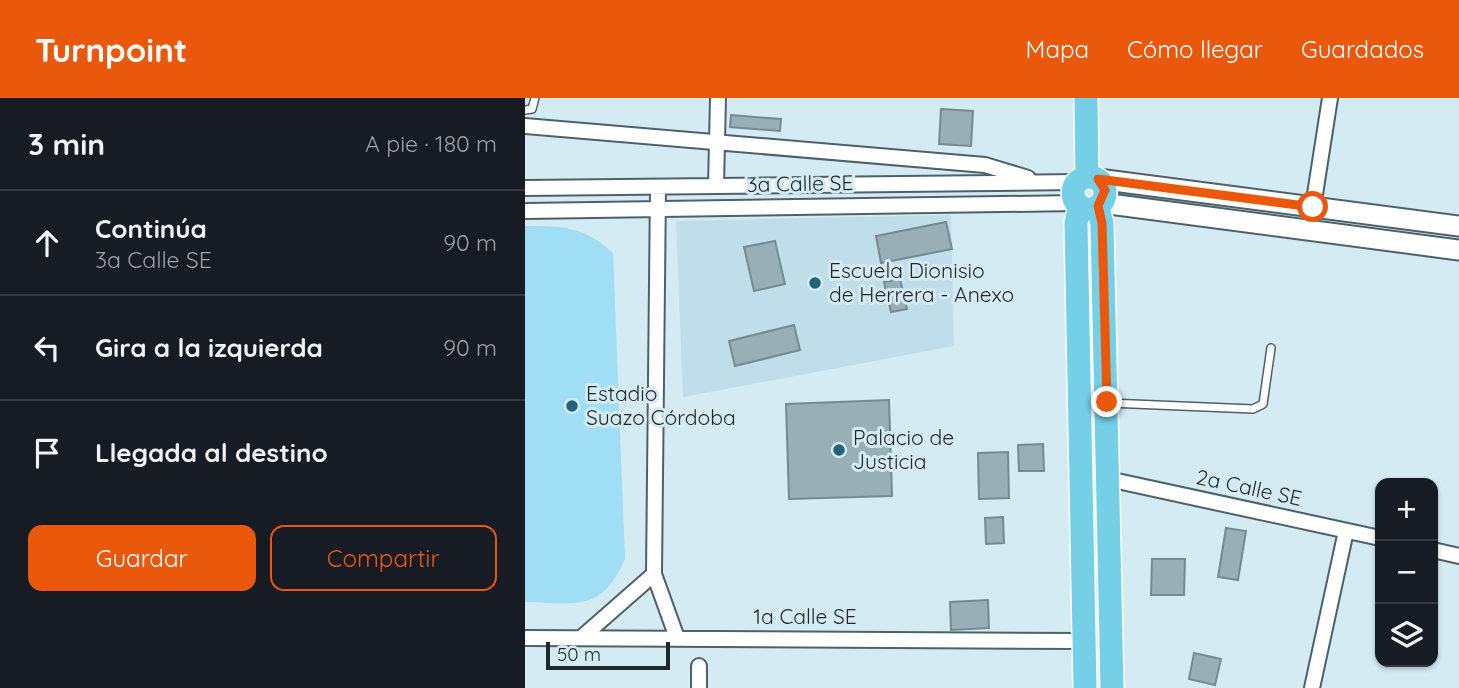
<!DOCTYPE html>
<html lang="es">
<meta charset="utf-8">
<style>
:root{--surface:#171b24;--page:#242831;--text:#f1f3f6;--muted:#9ea1a6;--line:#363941;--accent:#ea580c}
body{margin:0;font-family:Quicksand,sans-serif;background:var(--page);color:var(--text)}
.controls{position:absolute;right:21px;bottom:21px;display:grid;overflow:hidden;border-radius:14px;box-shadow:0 2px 5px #0004}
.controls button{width:63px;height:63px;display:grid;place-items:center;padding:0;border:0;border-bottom:2px solid var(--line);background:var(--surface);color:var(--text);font:35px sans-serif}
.scale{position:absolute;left:21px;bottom:18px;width:124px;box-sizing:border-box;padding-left:7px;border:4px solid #1e272a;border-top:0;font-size:19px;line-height:24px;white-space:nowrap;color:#1e272a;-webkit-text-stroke:5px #d4ebf4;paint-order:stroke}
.stop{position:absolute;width:21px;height:21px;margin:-16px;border:5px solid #ea580c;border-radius:50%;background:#fff}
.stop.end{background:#ea580c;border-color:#fff;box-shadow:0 2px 7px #0008}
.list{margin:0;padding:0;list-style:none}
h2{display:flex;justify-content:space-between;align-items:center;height:91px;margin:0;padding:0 28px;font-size:30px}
h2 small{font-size:23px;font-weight:400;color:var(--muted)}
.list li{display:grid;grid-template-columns:46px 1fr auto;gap:21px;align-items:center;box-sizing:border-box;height:105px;padding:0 28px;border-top:2px solid var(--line)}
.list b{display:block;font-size:26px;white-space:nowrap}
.list p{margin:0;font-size:23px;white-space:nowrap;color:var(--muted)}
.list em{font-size:23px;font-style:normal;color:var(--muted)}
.actions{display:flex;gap:14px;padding:21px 28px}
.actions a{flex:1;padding:16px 0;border:2px solid var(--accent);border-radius:14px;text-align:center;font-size:24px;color:var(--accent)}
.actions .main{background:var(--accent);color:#fff}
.icon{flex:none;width:38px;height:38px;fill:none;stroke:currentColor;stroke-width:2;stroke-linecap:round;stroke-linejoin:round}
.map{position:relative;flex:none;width:934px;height:590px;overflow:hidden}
header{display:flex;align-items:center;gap:42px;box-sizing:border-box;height:98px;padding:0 35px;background:var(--accent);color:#fff}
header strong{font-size:33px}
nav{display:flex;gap:38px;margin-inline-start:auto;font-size:24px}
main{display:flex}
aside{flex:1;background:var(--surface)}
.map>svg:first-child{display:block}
.built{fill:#c0dee9}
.green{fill:#9fdef5}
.building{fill:#99afb7;stroke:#758a92;stroke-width:2}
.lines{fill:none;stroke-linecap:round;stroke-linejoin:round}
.lane-casing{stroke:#4e6169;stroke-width:10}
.street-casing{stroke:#4e6169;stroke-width:18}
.secondary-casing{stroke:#4e6169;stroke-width:23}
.primary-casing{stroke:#fff;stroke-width:26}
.lane{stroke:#fff;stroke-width:7}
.street{stroke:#fff;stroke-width:14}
.secondary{stroke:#fff;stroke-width:19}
.primary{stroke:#75cfe7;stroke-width:23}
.route{stroke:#ea580c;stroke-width:9}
.poi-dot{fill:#226378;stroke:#d4ebf4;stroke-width:2.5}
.labels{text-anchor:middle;stroke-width:6;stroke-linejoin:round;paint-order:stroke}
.street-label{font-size:21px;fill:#1e272a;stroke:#d4ebf4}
.poi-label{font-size:21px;fill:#1e272a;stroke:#d4ebf4;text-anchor:start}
</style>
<header>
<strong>Turnpoint</strong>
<nav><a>Mapa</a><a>Cómo llegar</a><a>Guardados</a></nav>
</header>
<main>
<aside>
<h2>3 min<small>A pie · 180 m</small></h2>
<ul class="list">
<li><svg class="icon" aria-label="ahead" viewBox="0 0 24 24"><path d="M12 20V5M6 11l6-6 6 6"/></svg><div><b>Continúa</b><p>3a Calle SE</p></div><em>90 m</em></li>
<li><svg class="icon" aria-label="left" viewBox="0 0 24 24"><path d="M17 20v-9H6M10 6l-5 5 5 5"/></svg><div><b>Gira a la izquierda</b></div><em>90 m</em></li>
<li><svg class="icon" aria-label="arrive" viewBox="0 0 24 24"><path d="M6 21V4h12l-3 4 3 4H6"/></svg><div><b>Llegada al destino</b></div></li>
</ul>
<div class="actions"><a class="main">Guardar</a><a>Compartir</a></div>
</aside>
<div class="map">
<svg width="934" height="590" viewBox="0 0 934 590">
<rect width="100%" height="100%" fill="#d4ebf4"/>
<path class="built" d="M426,117L429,248L158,299L151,123Z"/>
<path class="green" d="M0,128C38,128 59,128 88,155L100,461C76,515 52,505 0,504Z"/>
<path class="building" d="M416,11L448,13L446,48L414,46Z
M206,17L256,21L255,33L205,29Z
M421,124L427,151L356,165L351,138Z
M250,143L260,186L229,193L219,149Z
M375,181L382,211L366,214L359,184Z
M269,227L275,252L210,268L204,243Z
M364,302L367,398L264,401L261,306Z
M518,346L519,373H494L493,347Z
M483,354L484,400L454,401L453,355Z
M478,419L479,445L461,446L460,420Z
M701,430L721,433L713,482L693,479Z
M627,461H660L659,497H626Z
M463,502L464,530L426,532L425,504Z
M669,555L696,561L690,587L664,581Z"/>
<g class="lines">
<g class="lane-casing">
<path id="lane" d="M0,12L7,11L10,0
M584,305L728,311L738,306L746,250"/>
</g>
<g class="street-casing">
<path id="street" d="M0,28L460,67L503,80
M191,88L193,0
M133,89L129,476L152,540
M0,90L553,84
M788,109L805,0
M0,113L552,105
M583,381L855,440
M908,452L934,458
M0,540L559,543
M56,540L129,476
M174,590V568
M787,590L821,433"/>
</g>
<g class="secondary-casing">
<path id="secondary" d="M573,81L934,128
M577,105L934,152"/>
</g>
<g class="primary-casing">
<path id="primary" d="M561,0L562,79
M548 95a16 16 0 1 1 32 0a16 16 0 1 1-32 0Z
M555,108L551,125L560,590
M573,109L577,126L587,590"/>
</g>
<use href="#lane" class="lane"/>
<use href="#street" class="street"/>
<use href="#secondary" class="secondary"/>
<use href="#primary" class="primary"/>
</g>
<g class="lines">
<path class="route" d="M582,304L577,125L573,108L580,92L573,81L788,109"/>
</g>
<g class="poi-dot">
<circle cx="290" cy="185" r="7"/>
<circle cx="47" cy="308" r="7"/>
<circle cx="314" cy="352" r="7"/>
</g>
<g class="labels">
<g class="street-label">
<text transform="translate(275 86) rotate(-1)" y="7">3a Calle SE</text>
<text transform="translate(724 390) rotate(12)" y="7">2a Calle SE</text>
<text x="280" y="526">1a Calle SE</text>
</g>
<g class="poi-label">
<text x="304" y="180">Escuela Dionisio<tspan x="304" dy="24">de Herrera - Anexo</tspan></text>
<text x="61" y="303">Estadio<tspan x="61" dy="24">Suazo Córdoba</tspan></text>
<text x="328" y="347">Palacio de<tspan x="328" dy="24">Justicia</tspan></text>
</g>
</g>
</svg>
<div class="controls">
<button>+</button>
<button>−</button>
<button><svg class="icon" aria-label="layers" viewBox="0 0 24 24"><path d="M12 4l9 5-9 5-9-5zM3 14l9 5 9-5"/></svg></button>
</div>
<div class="scale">50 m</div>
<div class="stop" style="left:788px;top:109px"></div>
<div class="stop end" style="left:582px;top:304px"></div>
</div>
</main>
